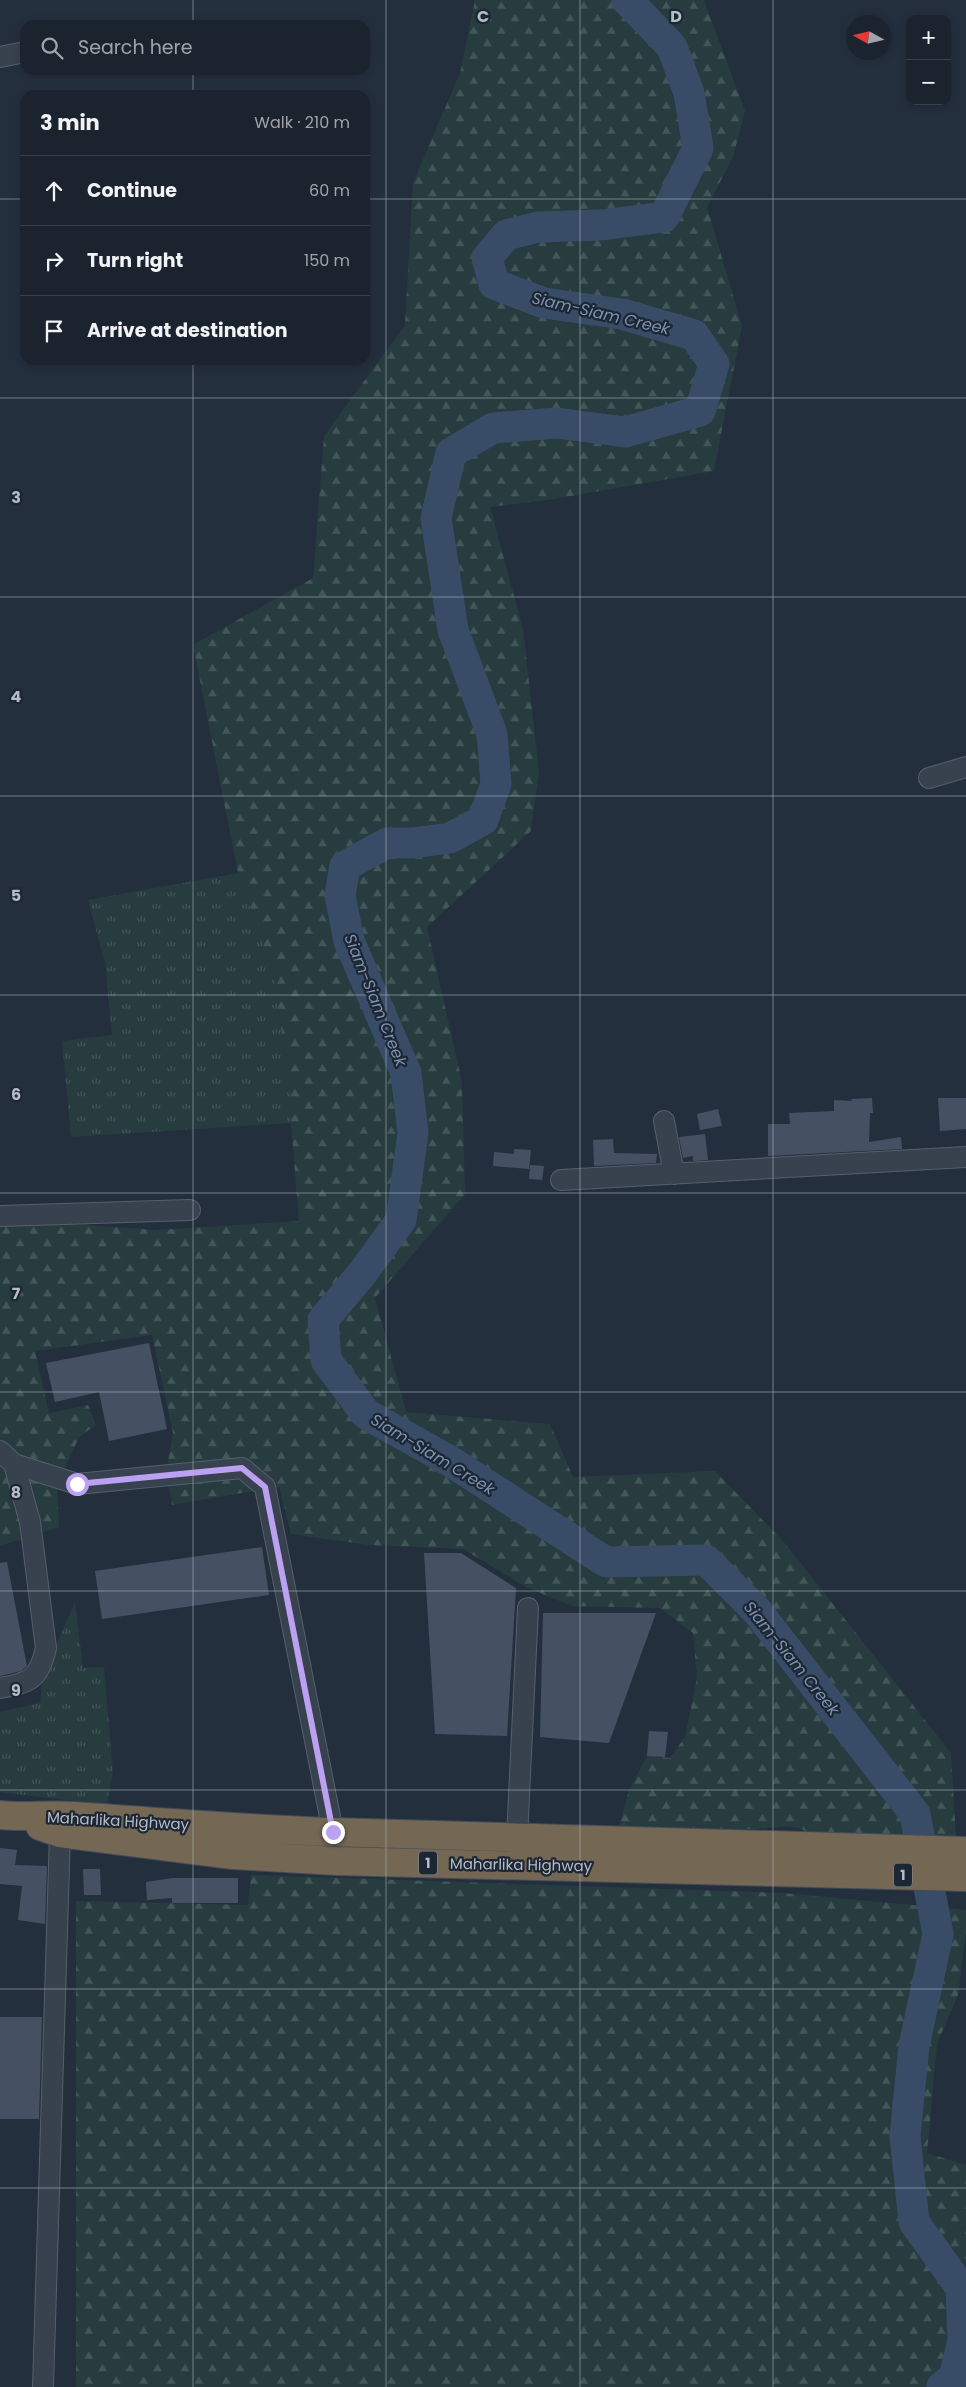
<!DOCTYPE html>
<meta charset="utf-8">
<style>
:root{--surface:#1b232e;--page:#282f3a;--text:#f1f3f6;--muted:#a0a4aa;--line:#39404a}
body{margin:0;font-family:Poppins,sans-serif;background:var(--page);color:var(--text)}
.controls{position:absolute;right:15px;top:15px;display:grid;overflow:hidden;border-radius:10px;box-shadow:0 2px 8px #0003}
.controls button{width:45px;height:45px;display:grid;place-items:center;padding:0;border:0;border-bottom:1px solid var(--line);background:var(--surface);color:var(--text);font:25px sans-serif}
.compass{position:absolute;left:846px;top:15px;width:45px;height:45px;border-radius:50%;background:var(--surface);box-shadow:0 2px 8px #0003;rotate:278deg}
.stop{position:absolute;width:15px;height:15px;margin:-11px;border:4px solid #bca0f2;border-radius:50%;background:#fff}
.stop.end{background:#bca0f2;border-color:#fff;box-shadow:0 1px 5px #0008}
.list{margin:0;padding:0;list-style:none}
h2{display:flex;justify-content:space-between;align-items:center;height:65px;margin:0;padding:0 20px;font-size:21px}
h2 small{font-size:16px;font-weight:400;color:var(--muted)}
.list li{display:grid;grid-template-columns:32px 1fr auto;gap:15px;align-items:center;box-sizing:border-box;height:70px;padding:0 20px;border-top:1px solid var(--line)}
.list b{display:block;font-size:19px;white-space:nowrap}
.list em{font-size:16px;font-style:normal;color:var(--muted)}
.icon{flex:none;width:28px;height:28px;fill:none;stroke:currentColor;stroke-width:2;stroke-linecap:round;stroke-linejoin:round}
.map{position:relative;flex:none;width:966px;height:2387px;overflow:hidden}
.search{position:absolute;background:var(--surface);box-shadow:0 2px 8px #0003;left:20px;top:20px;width:350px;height:55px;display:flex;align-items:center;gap:12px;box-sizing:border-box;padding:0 18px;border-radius:15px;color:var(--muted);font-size:19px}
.panel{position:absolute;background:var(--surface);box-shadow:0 2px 8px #0003;left:20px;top:90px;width:350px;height:275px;border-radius:15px}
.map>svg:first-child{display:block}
.grass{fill:url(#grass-tufts)}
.forest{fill:url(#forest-firs)}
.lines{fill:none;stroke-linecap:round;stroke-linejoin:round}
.river{stroke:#394c67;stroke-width:31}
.building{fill:#455162}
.minor-casing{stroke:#565f6c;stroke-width:22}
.highway-casing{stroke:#434c59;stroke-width:30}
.minor{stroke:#38414e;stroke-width:20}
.highway{stroke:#746855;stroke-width:28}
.route{stroke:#bca0f2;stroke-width:6}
.grid{fill:none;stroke:#b4bcc9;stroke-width:1;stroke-opacity:0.55}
.labels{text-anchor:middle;stroke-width:4.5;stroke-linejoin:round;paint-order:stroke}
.shield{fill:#1d2633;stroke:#878f9c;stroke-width:1}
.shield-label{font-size:14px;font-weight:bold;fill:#b4bcc9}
.street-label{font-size:15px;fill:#b4bcc9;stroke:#1d2633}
.water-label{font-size:16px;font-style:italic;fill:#7c92b1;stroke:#1d2633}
.grid-label{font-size:16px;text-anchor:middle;font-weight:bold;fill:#b4bcc9;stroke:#1d2633;stroke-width:4.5;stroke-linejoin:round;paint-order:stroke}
</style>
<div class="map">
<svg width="966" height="2387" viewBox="0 0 966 2387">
<defs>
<pattern id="grass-tufts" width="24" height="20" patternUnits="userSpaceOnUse" patternTransform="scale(1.25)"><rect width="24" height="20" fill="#263c3f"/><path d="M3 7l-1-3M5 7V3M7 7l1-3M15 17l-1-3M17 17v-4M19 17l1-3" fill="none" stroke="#435659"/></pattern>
<pattern id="forest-firs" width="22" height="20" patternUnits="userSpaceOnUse" patternTransform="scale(1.25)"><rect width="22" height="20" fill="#263c3f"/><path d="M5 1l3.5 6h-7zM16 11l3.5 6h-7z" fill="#435659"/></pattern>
</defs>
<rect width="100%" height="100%" fill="#242f3e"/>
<path class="grass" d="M238,873L272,968L291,1094V1123L71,1137L62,1041L112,1035L105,963L88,900Z
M75,1602L83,1668L104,1667L113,1771L107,1805L0,1792V1712L40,1703L43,1675Z"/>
<path class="forest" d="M475,0H704L745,111L733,157L707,207L742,326L714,471L548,500L490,507L523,629L539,772L531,831L427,927L462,1082L465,1194L375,1298L406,1412L550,1424L573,1477L715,1471L783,1541L951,1753L956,1838L810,1833C787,1822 774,1829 750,1829C706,1829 662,1828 619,1827L629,1790L647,1756L670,1758L685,1737L697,1678L693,1633L660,1608L572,1606L528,1588L463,1549L369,1545L291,1534L279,1487L172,1505L166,1473L173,1433L152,1335L35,1351L49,1413L88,1405L96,1425L79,1437L57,1486L59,1527L0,1546V1221H33L156,1230L299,1221L291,1123V1094L272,968L238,873L193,645L313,578L324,436L405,325L413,183L460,73Z
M251,1875L783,1893L966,1910V1930L958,1995L937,2044L927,2153L966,2165V2387H76V1901L248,1905Z"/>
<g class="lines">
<path class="river" d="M627,0L672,47L689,93L698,148L664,217L602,225L538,227L506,235L487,258L494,284L544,303L622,314L694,335L714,364L700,411L625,432L557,423L493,428L451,453L436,518L453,630L492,734L496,784L483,820L450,838L412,843H387L345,866L340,895L349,941L406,1073L413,1133L401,1220L361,1275L323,1320L326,1360L366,1414L450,1461L606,1562L706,1560L757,1611L915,1814L938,1934L914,2046L905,2136L914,2222L961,2288L963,2341L954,2377L942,2387"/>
</g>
<path class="building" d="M872,1098L873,1113H870L869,1142L901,1137L902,1149L768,1156V1124H790L789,1113L834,1111V1100L852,1101L851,1099Z
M938,1098H966V1129L940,1131Z
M718,1109L722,1126L700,1130L697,1114Z
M705,1134L708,1160L693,1161V1156L683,1158L679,1137Z
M613,1139L614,1153L657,1154L656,1163L594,1166L593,1140Z
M514,1149L531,1150L529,1169L493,1166L494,1152L514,1154Z
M530,1165L544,1166L542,1180L529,1179Z
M149,1343L167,1429L109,1441L99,1392L55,1402L46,1363Z
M262,1547L269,1595L102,1619L95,1571Z
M424,1553H461L516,1588L507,1736L435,1734Z
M7,1562L27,1666L21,1671L0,1676V1563Z
M543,1613H656L609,1743L540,1737Z
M649,1731L668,1732L665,1757L647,1756Z
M0,1848L17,1850L15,1865L47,1866L45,1924L18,1920L22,1886L0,1884Z
M83,1869H100L101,1895H84Z
M173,1878H238V1903H172V1898L147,1900L146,1882Z
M0,2017H42L39,2119H0Z"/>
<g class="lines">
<g class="minor-casing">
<path id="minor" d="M0,57L25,52
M929,778L966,767
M664,1121L674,1174
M561,1180L966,1157
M0,1216L190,1210
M0,1451L14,1464L77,1484L242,1468L265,1487L333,1832
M0,1688C30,1683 39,1679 46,1648L30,1522L14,1464
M517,1838L528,1608
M43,2387L60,1833L62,1820"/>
</g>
<g class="highway-casing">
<path id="highway" d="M0,1815C24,1818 48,1814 73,1816C159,1822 246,1829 333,1832L966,1851
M40,1826L60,1833L233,1855L337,1861L966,1877"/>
</g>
<use href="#minor" class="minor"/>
<use href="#highway" class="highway"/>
</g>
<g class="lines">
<path class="route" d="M77,1484L242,1468L265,1487L333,1832"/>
</g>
<path class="grid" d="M193,0V25M386,0V2387M580,0V2387M773,0V2387M193,70V95M0,199H25M365,199H966M193,360V2387M0,398H966M0,597H966M0,796H966M0,995H966M0,1193H966M0,1392H966M0,1591H966M0,1790H966M0,1989H966M0,2188H966"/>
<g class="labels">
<g class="shield">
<rect x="419" y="1851.5" width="18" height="23" rx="4"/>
<rect x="894" y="1863.5" width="18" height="23" rx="4"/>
</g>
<g class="shield-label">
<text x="428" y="1868">1</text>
<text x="903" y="1880">1</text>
</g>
<g class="street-label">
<text transform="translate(118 1821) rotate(3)" y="5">Maharlika Highway</text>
<text transform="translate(521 1865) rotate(1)" y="5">Maharlika Highway</text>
</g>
<g class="water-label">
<text transform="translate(601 313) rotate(13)" y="6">Siam-Siam Creek</text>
<text transform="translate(376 1000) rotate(68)" y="6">Siam-Siam Creek</text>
<text transform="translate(433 1454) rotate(31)" y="6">Siam-Siam Creek</text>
<text transform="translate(792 1658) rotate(51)" y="6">Siam-Siam Creek</text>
</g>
</g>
<g class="grid-label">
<text x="483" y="22">C</text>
<text x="676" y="22">D</text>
<text x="16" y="503">3</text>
<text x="16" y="702">4</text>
<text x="16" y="901">5</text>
<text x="16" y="1100">6</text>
<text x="16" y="1299">7</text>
<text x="16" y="1498">8</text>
<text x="16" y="1696">9</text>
</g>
</svg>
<div class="controls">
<button>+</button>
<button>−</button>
</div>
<svg class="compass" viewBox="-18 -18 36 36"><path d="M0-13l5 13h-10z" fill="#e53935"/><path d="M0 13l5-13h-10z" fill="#a0a4aa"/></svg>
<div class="stop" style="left:77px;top:1484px"></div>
<div class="stop end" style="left:333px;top:1832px"></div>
<div class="search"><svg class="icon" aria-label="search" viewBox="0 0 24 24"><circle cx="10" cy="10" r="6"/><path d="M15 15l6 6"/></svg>Search here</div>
<section class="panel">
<h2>3 min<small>Walk · 210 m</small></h2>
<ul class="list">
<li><svg class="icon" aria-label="ahead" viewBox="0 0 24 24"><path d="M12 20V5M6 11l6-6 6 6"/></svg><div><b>Continue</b></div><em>60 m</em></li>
<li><svg class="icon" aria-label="right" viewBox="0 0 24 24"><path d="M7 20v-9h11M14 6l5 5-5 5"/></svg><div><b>Turn right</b></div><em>150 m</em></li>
<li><svg class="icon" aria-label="arrive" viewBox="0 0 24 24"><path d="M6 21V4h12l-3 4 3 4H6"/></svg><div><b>Arrive at destination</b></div></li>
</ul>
</section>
</div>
